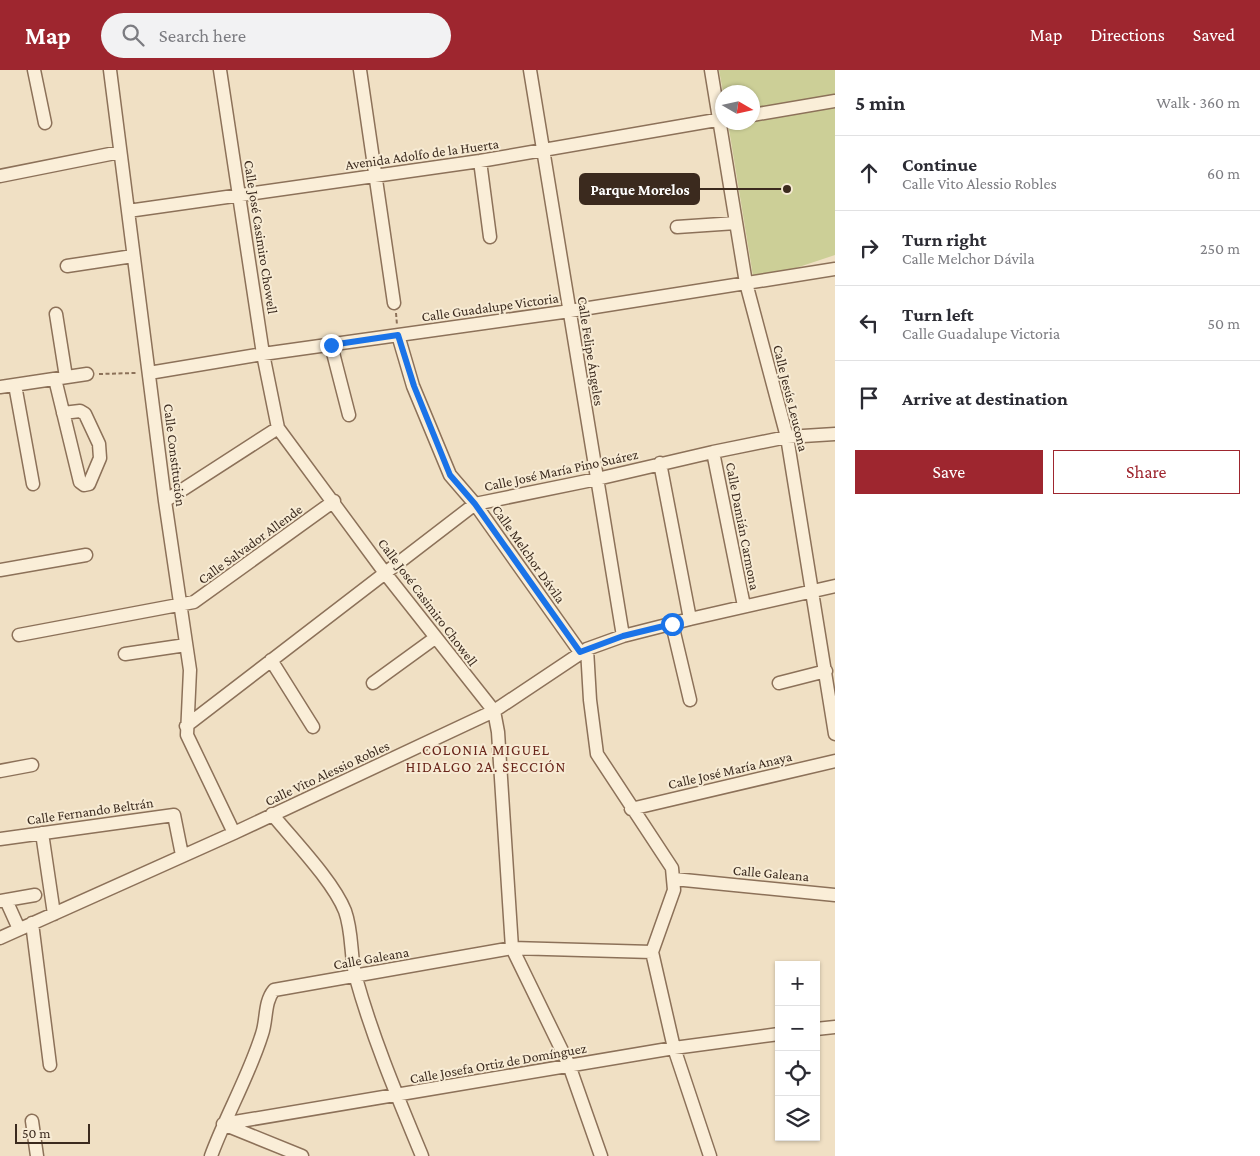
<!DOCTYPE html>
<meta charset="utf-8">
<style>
:root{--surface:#fff;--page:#f2f2f3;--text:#2b2b33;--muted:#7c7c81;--line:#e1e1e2;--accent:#9e262f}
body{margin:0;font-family:"Crimson Pro",serif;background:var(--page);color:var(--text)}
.controls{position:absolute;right:15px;bottom:15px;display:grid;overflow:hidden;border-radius:0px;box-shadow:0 1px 4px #0004}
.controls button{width:45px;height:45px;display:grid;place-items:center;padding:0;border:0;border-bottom:1px solid var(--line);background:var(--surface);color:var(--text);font:25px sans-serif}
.compass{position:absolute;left:715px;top:15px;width:45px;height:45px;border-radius:50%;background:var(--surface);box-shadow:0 1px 4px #0004;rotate:99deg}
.scale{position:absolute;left:15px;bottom:12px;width:75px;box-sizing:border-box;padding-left:5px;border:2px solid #3b2a1e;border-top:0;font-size:14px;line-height:18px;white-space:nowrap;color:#3b2a1e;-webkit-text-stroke:4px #f7ebd4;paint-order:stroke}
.stop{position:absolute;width:15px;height:15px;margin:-11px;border:4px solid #1a73e8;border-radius:50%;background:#fff}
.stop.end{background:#1a73e8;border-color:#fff;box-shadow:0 1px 5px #0008}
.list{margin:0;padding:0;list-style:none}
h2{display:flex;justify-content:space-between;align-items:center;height:65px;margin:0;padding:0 20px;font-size:21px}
h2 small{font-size:16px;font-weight:400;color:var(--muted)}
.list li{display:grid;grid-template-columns:32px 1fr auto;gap:15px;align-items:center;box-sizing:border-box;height:75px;padding:0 20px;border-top:1px solid var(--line)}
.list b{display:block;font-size:19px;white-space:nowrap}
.list p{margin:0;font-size:16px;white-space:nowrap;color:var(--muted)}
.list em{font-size:16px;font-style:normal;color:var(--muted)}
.actions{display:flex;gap:10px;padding:15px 20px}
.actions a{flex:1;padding:11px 0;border:1px solid var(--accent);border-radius:0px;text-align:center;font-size:18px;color:var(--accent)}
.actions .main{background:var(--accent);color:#fff}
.icon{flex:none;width:28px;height:28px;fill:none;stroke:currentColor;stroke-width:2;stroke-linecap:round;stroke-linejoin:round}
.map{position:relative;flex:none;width:835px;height:1086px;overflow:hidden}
header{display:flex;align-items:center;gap:30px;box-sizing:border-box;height:70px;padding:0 25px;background:var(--accent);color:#fff}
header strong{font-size:24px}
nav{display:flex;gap:28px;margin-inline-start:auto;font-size:18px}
.search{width:350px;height:45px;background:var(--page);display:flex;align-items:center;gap:12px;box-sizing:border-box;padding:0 18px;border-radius:28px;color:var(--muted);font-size:19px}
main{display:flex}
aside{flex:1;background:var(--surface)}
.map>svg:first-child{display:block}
.green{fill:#cccf97}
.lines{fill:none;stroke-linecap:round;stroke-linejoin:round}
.minor-casing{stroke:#8c7159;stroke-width:15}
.path{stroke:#8c7159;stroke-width:2;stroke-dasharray:4 2.5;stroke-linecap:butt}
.minor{stroke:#faeed8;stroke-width:12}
.route{stroke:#1a73e8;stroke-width:6}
.labels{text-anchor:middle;stroke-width:4;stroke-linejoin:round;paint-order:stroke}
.street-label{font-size:14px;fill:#3b2a1e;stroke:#f7ebd4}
.neighbourhood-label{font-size:15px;letter-spacing:1px;fill:#6a261b;stroke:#f7ebd4}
.leader{fill:none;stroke:#3b2a1e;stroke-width:2}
.callout-dot{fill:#3b2a1e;stroke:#f7ebd4;stroke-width:2}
.callout{fill:#3b2a1e;stroke:#3b2a1e;stroke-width:2}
.callout-label{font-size:15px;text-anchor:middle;font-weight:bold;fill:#fff}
</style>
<header>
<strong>Map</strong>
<div class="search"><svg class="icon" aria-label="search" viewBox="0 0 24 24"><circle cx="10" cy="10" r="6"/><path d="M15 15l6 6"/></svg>Search here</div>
<nav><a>Map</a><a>Directions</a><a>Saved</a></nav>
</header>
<main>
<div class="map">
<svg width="835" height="1086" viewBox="0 0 835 1086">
<rect width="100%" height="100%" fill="#f0e0c4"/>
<path class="green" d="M719,0H835V185L754,212L728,53L752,52V22H723Z"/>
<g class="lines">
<g class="minor-casing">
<path id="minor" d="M34,0L45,53
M110,0L165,431L190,600L187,665L234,763
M220,0L263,284L278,358L385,503L494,641L498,662L512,878L569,995L601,1086
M360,0L394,233
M530,0L623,566
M711,0L746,213L787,367L835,664
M752,45L835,31
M480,91L490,167
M0,106L120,82
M128,141L480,91L722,49
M677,157L736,153
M67,196L133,186
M56,244L66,307
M398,265L413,316L450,405L475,434L580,582
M331,275L349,345
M149,303L263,284L570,241L835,199
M55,309L80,412L84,415L89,414L100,388L99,374L85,344L80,341L63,343
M15,315L33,414
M0,317L87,304
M713,382L744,536
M660,393L690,549
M165,431L278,358
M0,500L86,485
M672,554L690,630
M19,565L194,532L334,431
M587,579L590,630L597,684L672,798L674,820L652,882L674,978L710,1086
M125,584L186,575
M271,590L313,657
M373,613L435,568
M779,613L826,601
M186,656L475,434L597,409L713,382L787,367L835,364
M0,701L32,695
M631,739L835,691
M272,744C294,771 333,811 345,841C353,863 350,887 356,908C373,969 398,1028 422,1086
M42,763L54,844
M0,769L174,745L182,785
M674,809L835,825
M6,830L19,859
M0,831L35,825
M32,853L50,995
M0,868L234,763L494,641L587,579L623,566L690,549L835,516
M816,959L835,957
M32,1051L37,1086
M223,1054L674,978L779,964
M223,1054L302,1086
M211,1086C226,1045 249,1006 262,964C267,950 264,932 274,920L512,878L652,882"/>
</g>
<path class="path" d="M396,243L397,255
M99,304L136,303"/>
<use href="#minor" class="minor"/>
</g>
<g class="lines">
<path class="route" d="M331,275L398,265L414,316L450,405L475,434L580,582L623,566L672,554"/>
</g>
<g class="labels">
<g class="street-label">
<text transform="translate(422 84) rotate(-8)" y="5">Avenida Adolfo de la Huerta</text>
<text transform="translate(261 167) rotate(81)" y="5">Calle José Casimiro Chowell</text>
<text transform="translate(490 237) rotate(-8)" y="5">Calle Guadalupe Victoria</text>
<text transform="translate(591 281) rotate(81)" y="5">Calle Felipe Ángeles</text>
<text transform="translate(791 328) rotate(76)" y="5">Calle Jesús Leucona</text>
<text transform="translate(175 385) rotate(83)" y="5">Calle Constitución</text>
<text transform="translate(561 400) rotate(-12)" y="5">Calle José María Pino Suárez</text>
<text transform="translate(743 456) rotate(79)" y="5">Calle Damián Carmona</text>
<text transform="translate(250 474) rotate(-36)" y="5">Calle Salvador Allende</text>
<text transform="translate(529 484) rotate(55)" y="5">Calle Melchor Dávila</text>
<text transform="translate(428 532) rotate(53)" y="5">Calle José Casimiro Chowell</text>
<text transform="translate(730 700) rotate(-13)" y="5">Calle José María Anaya</text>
<text transform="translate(327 703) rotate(-25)" y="5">Calle Vito Alessio Robles</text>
<text transform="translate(90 741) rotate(-8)" y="5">Calle Fernando Beltrán</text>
<text transform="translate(771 803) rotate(5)" y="5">Calle Galeana</text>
<text transform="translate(371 888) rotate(-10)" y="5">Calle Galeana</text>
<text transform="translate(498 993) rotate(-10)" y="5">Calle Josefa Ortiz de Domínguez</text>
</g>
<g class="neighbourhood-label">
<text x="486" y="685">COLONIA MIGUEL<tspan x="486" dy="17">HIDALGO 2A. SECCIÓN</tspan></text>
</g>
</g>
<path class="leader" d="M787 119L699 119"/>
<circle class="callout-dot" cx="787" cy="119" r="5"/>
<rect class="callout" x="580" y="104" width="119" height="30" rx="5"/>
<g class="callout-label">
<text x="640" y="125">Parque Morelos</text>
</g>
</svg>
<div class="controls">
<button>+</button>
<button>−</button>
<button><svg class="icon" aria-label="locate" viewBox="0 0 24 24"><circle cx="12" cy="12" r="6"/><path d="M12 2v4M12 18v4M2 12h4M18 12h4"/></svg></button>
<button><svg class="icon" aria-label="layers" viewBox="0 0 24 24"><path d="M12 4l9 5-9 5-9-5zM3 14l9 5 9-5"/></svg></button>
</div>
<svg class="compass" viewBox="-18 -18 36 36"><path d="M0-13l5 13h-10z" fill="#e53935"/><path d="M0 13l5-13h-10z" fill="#7c7c81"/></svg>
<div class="scale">50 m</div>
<div class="stop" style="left:672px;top:554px"></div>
<div class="stop end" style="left:331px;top:275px"></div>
</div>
<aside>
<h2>5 min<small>Walk · 360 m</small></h2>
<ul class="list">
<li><svg class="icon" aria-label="ahead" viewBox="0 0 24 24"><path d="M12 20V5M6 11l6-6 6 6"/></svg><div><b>Continue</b><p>Calle Vito Alessio Robles</p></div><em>60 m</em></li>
<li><svg class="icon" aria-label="right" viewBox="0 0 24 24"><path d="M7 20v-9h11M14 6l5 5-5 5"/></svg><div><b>Turn right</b><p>Calle Melchor Dávila</p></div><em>250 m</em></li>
<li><svg class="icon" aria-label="left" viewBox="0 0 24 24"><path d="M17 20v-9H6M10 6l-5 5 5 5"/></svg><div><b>Turn left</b><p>Calle Guadalupe Victoria</p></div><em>50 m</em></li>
<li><svg class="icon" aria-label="arrive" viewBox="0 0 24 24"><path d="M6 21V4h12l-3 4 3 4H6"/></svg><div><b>Arrive at destination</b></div></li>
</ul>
<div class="actions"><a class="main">Save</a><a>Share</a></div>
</aside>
</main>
